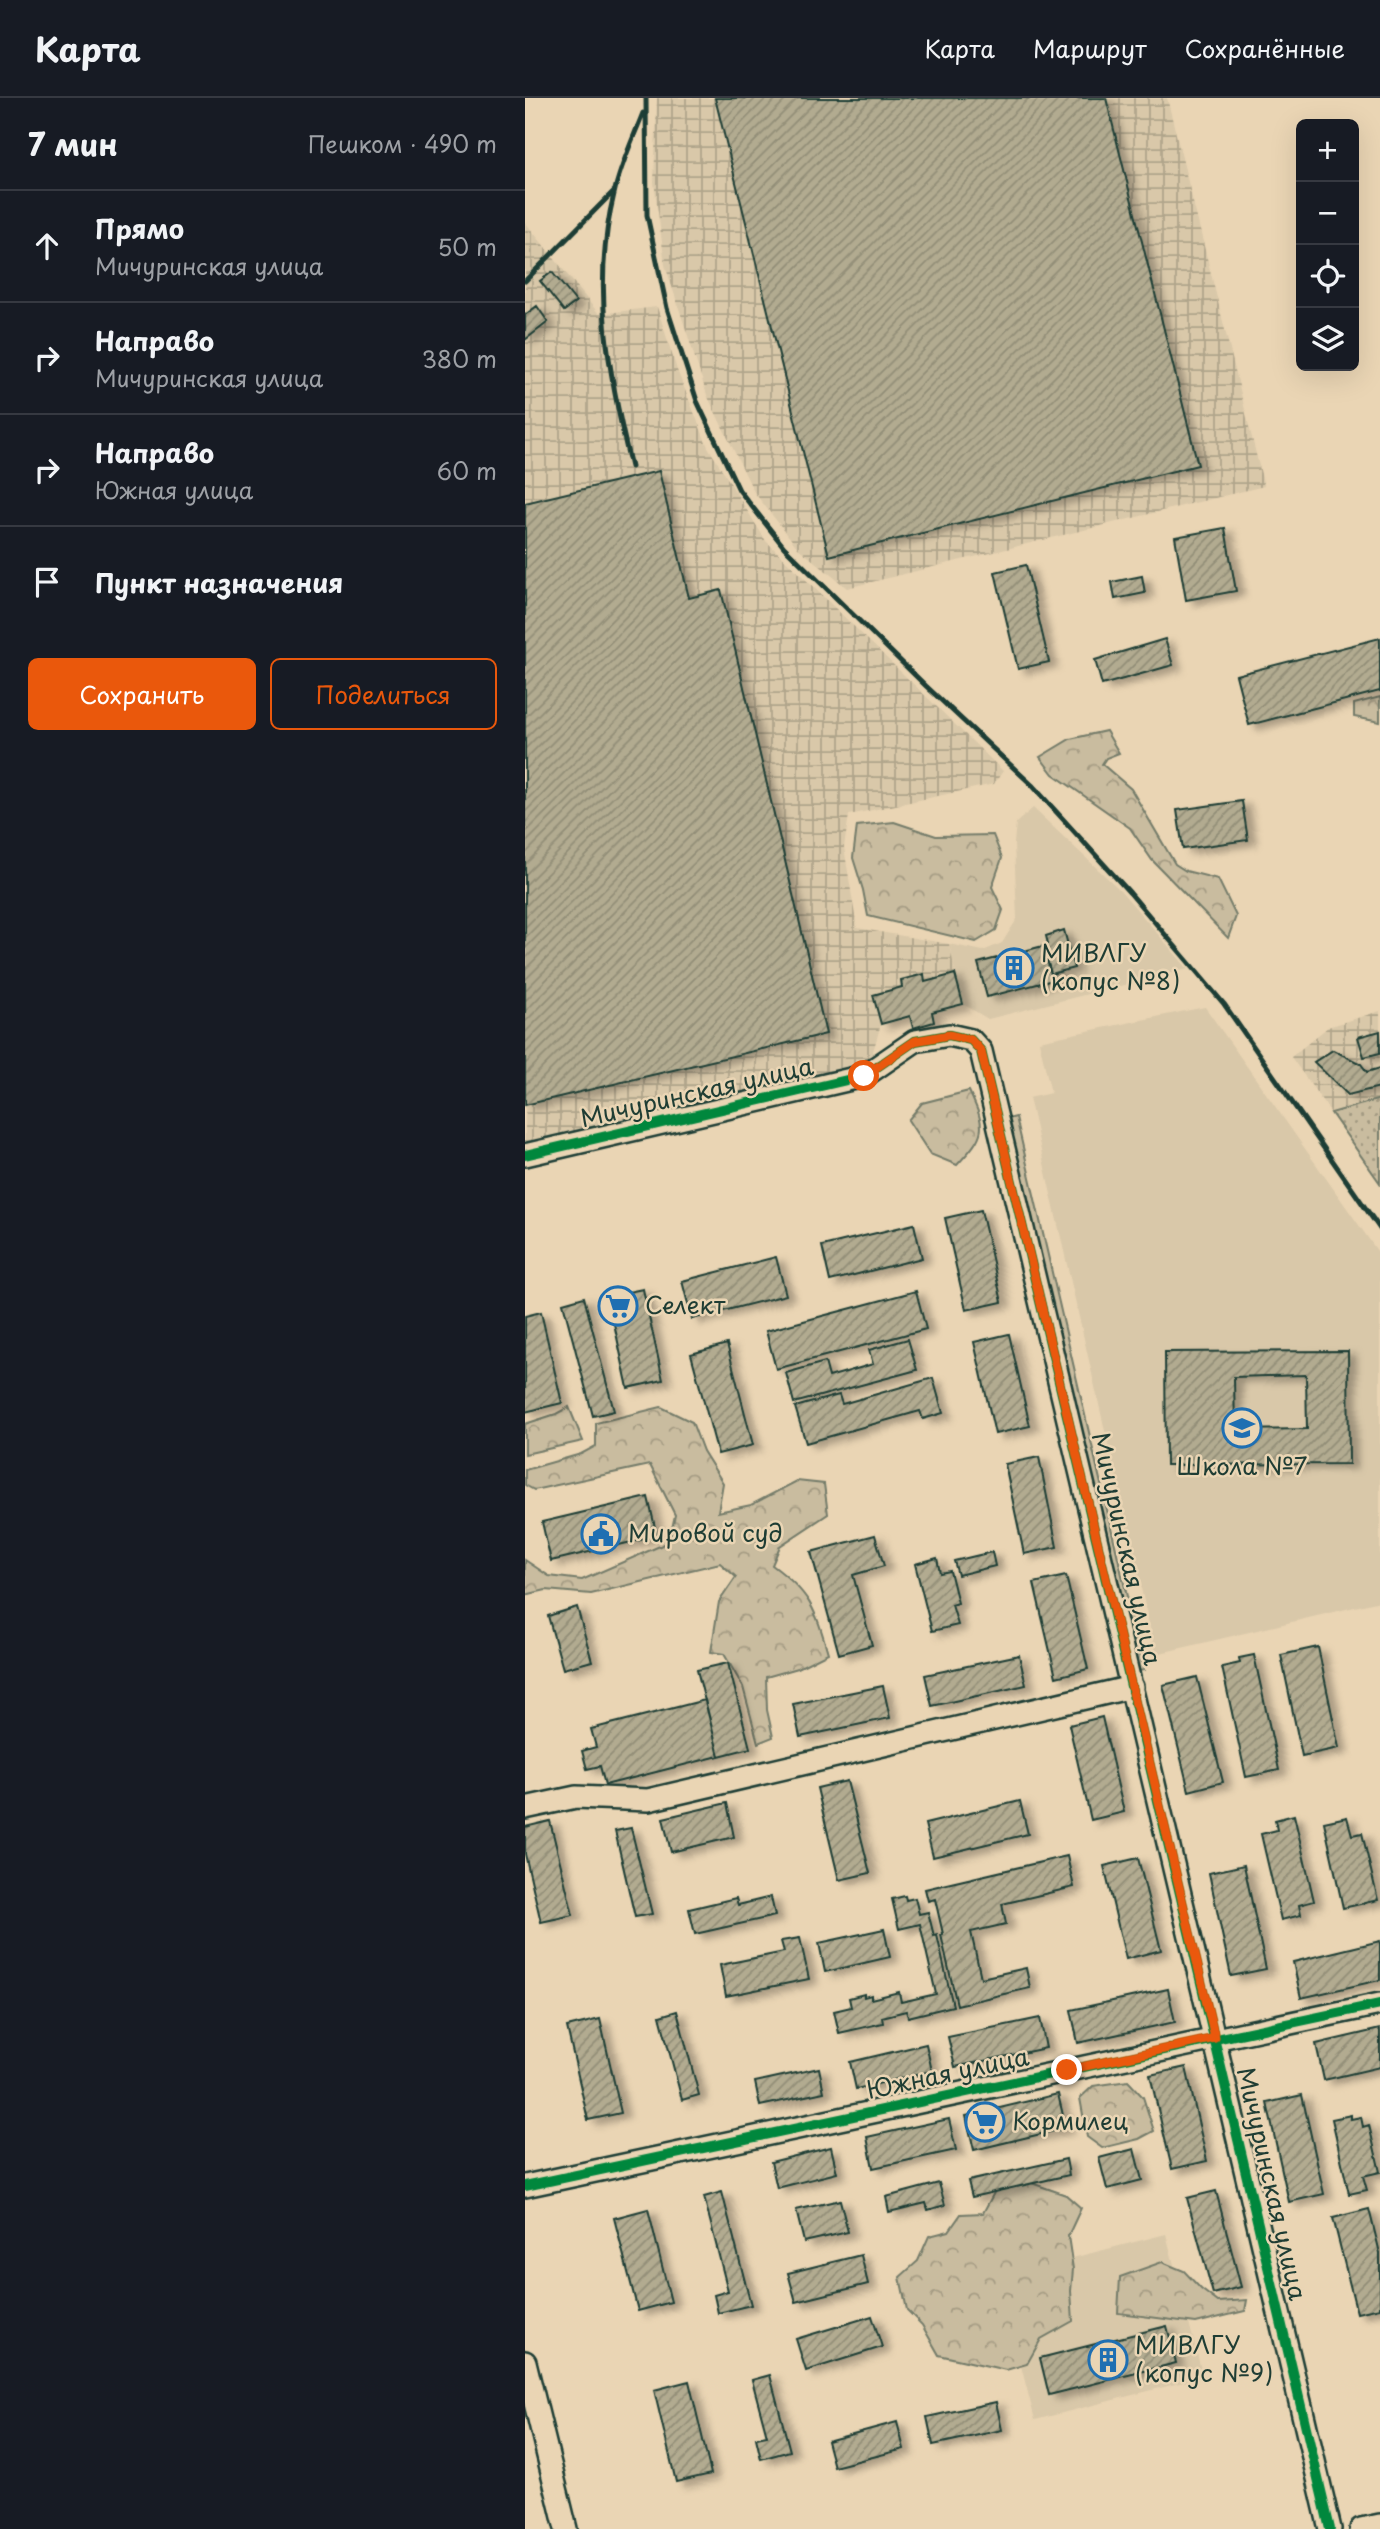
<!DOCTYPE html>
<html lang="ru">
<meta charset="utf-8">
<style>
:root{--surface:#171b24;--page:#242831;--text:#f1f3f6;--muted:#9ea1a6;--line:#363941;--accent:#ea580c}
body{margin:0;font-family:"Playpen Sans",sans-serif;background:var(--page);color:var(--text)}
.controls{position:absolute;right:21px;top:21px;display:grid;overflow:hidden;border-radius:10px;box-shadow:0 7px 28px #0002}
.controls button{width:63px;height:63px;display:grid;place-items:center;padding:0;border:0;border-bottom:2px solid var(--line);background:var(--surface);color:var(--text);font:35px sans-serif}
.stop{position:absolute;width:21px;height:21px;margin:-16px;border:5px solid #ea580c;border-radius:50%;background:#fff}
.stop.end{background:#ea580c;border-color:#fff;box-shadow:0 2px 7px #0008}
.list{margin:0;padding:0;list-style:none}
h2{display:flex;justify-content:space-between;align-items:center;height:91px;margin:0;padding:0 28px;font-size:30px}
h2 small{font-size:23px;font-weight:400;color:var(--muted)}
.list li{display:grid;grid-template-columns:46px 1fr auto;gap:21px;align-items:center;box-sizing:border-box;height:112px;padding:0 28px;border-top:2px solid var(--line)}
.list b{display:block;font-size:26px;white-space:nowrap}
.list p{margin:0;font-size:23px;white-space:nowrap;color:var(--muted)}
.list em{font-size:23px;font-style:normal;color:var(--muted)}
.actions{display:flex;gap:14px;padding:21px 28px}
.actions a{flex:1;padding:16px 0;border:2px solid var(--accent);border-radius:10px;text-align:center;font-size:24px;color:var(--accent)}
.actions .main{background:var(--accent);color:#fff}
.icon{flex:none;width:38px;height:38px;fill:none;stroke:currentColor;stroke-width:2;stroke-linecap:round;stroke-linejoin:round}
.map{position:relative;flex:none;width:855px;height:2431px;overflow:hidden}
header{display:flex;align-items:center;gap:42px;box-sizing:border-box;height:98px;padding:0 35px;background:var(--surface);border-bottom:2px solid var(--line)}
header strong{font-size:33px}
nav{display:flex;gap:38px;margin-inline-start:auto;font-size:24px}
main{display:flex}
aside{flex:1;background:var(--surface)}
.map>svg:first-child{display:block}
.built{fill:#d9c8a9}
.industrial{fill:url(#industrial-grid)}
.grass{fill:#c9bc9f;stroke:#747c6a;stroke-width:2}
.forest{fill:url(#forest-crowns);stroke:#747c6a;stroke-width:2}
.garden{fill:url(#garden-dots);stroke:#747c6a;stroke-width:2}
.building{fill:url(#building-hatch);stroke:#1f3d34;stroke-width:2;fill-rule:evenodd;filter:url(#shadow)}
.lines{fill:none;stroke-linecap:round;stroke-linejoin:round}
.minor-casing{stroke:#1f3d34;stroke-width:26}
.minor{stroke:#ead5b4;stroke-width:21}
.rail{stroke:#1f3d34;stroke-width:5}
.cycleway-casing{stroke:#ead5b4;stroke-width:15}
.cycleway{stroke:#00873e;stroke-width:10}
.route{stroke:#ea580c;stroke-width:9}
.labels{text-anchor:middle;stroke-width:5;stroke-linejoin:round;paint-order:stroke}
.poi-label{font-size:24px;fill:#1f3d34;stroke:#ead5b4;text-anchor:start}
.street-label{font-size:24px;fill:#1f3d34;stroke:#ead5b4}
</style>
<header>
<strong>Карта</strong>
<nav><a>Карта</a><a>Маршрут</a><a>Сохранённые</a></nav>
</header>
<main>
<aside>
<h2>7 мин<small>Пешком · 490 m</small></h2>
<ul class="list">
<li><svg class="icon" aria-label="ahead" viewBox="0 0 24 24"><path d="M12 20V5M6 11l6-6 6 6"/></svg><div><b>Прямо</b><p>Мичуринская улица</p></div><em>50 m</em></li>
<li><svg class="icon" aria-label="right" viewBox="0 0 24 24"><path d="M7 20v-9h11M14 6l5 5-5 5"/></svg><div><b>Направо</b><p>Мичуринская улица</p></div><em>380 m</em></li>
<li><svg class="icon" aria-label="right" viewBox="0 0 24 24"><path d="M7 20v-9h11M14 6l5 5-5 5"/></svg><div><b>Направо</b><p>Южная улица</p></div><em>60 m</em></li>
<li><svg class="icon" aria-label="arrive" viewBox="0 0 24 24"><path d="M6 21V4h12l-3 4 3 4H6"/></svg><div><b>Пункт назначения</b></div></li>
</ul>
<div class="actions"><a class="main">Сохранить</a><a>Поделиться</a></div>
</aside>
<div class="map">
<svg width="855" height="2431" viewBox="0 0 855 2431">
<defs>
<pattern id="industrial-grid" width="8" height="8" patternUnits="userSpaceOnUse" patternTransform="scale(1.75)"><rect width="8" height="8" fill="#d9c8a9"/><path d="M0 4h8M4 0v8" fill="none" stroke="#afa48a"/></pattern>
<pattern id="forest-crowns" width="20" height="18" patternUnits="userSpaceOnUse" patternTransform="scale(1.75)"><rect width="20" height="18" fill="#c9bc9f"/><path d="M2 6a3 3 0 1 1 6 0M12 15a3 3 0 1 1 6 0" fill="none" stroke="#a39a82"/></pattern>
<pattern id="garden-dots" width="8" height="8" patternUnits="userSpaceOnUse" patternTransform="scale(1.75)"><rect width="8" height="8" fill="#c9bc9f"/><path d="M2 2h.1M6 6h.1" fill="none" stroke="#a39a82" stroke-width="1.8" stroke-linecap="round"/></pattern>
<pattern id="building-hatch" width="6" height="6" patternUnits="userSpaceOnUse" patternTransform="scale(1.75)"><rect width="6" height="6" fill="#b2ab90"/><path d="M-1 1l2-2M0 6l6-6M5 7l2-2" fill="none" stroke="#908c76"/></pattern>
<filter id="shadow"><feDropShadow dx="8" dy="4.5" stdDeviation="3.5" flood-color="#0004"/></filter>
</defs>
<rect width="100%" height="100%" fill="#ead5b4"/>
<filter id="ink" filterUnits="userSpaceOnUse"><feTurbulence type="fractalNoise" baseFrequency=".0143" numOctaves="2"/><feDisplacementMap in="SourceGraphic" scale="14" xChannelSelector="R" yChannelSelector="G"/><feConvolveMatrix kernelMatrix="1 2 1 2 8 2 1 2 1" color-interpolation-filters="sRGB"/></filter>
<g filter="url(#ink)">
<path class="built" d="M508,710L595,792L663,871L463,921L438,906L424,846L458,853L477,845L492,821L489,745L491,725Z
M680,909L855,1157V1503L631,1556L504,1000L526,995L514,943Z
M641,2136L678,2279L510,2322L473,2179Z"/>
<path class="industrial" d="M132,0H642L739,388L322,490L273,450L229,394L182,297L140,167L129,84Z
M0,124L74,216L132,209L152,272L183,349L241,443L478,673L469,686L324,717L319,749L332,830L424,846L438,906L407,914L409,924L388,930L384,919L356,926L345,964L0,1047Z
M855,913V1001L806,1015L766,959L803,929Z"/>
<path class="grass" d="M491,1019L619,1572L608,1574L479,1022Z"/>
<path class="forest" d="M855,599V624L829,619V606Z
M581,633L594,655L581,660L577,666L606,691L650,766L661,773L693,781L711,818L703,840L627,762L605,730L528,676L515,659L545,641Z
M369,724L411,738L468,737L477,760L467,789L478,812L471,832L451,844L343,818L338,792L328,760L332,728Z
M444,993C462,1031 461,1036 432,1067L405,1056L383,1022L397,1005Z
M44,1309L58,1343L0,1356V1326L31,1316Z
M136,1309L167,1324L178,1353L198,1385L193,1414L226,1407L272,1383L299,1386L303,1416L255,1448L247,1467C285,1495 290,1510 303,1555L273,1570L241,1579L242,1612L248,1639L233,1645L218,1589L199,1556L186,1554L194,1504L211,1479L195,1465L66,1496L21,1492L0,1497V1462L24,1478L57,1482L144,1444L150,1417L125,1367L9,1392L0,1387V1372L56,1356L71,1348V1325Z
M603,1983L618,1999L629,2033L614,2041L577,2050L562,2039L555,2000L568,1988Z
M495,2081L541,2097L556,2110L543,2138L548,2171L546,2193L548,2223L516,2241L502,2266L481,2272L414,2257L397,2227L382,2212L375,2179L393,2163L404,2138L424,2133L436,2116L458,2115L471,2091Z
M637,2164L659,2173L676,2191L693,2204L722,2202L720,2213L671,2225L593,2215L595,2179Z"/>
<path class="garden" d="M855,1001V1085L806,1015Z"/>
<path class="building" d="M190,0H581L673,367L304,458Z
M27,174L51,204L39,213L15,183Z
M12,208L23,224L0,242V217Z
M134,373L164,500L196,492L301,936L0,1007V405Z
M700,430L711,493L661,502L650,439Z
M501,467L524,564L493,571L470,474Z
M617,478L620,495L590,501L587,484Z
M855,540V593L724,627L711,577Z
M640,541L648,567L577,587L570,562Z
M717,703L723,742L658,751L652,712Z
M539,832L549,870L526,876L518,848L523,846L521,838Z
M518,848L528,882L462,899L453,865Z
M399,876L400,884L430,876L438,906L407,914L409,924L388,930L385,918L356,926L348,897L377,889L376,882Z
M855,933V955L839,959L833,939Z
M808,952L836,966L842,974L855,970V989L823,997L789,964Z
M456,1112L477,1204L441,1212L420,1120Z
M389,1126L397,1160L305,1183L297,1148Z
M251,1159L261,1197L167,1221L157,1183Z
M118,1191L138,1282L103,1290L83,1198Z
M391,1193L401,1231L251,1271L241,1233Z
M59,1199L89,1313L68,1318L38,1205Z
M16,1214L37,1305L0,1314V1218Z
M484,1236L505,1328L470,1336L449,1244Z
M383,1241L392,1272L269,1305L261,1275L300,1264L304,1279L348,1266L344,1252Z
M202,1246L228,1347L193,1356L166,1256Z
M823,1253L824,1366L641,1367L640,1254ZM781,1277L782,1331L710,1332L709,1279Z
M408,1280L418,1315L398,1321L395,1313L281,1345L270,1309L314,1297L317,1306Z
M514,1359L532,1449L499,1456L480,1366Z
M123,1399L132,1438L26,1463L17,1424Z
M350,1437L359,1468L328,1477L347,1547L314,1556L286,1454Z
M467,1454L470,1468L433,1477L429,1463Z
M412,1460L415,1475L425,1473L433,1505L427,1507L433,1527L407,1533L390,1466Z
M541,1478L563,1571L531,1579L509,1485Z
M52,1509L67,1563L38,1571L23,1518Z
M793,1549L814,1650L777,1658L756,1557Z
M494,1557L501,1587L407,1608L400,1577Z
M729,1557L754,1672L721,1679L697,1569L715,1565L714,1560Z
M203,1565L225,1650L194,1658L172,1572Z
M672,1579L698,1684L664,1693L638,1587Z
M358,1588L365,1620L275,1639L268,1606Z
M180,1602L194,1658L80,1687L75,1668L62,1671L57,1653L71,1649L66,1631Z
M577,1619L599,1714L566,1722L544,1627Z
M322,1683L345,1775L314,1782L292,1690Z
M495,1703L503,1736L408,1759L400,1726Z
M202,1705L209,1739L146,1754L138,1720Z
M769,1717L789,1803L774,1807L776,1817L756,1822L736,1736L752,1732L750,1722Z
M822,1719L827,1737L837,1735L853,1802L818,1810L799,1724Z
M25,1723L48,1817L16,1824L0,1756V1729Z
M106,1730L127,1816L110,1819L90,1733Z
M542,1758L549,1789L477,1806L481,1826L446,1834L456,1880L501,1870L505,1890L432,1907L416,1837L418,1836L410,1801L403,1803L400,1791Z
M613,1760L636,1852L601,1861L579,1768Z
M719,1767L741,1871L706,1878L684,1775Z
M380,1798L381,1802L390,1800L394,1816L403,1814L409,1838L412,1837L428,1908L383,1919L381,1913L357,1919L358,1925L314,1935L309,1913L326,1909L324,1900L339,1896V1899L346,1897V1901L374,1894L376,1904L411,1896L395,1826L374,1831L367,1801Z
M246,1799L250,1818L170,1836L164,1811L211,1800L213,1807Z
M359,1831L365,1859L300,1874L294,1845Z
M275,1840L284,1881L201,1898L195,1867L259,1854L256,1843Z
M855,1843V1882L776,1900L768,1864Z
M643,1891L650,1924L553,1945L546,1912Z
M152,1913L174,1997L157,2002L135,1918Z
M515,1920L521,1950L430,1969L423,1939Z
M75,1921L96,2015L63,2022L42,1929Z
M855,1931V1969L799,1982L791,1946Z
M401,1946L407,1973L331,1991L325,1964Z
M661,1969L682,2063L647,2071L625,1977Z
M294,1970L299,1994L235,2008L230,1984Z
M533,1996L541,2030L449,2052L441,2018Z
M777,1997L799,2096L764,2104L742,2005Z
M826,2017V2021L836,2019L838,2029L844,2027L855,2074L838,2078L842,2092L824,2096L807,2021Z
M424,2021L431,2052L348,2070L342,2039Z
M306,2049L312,2075L252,2090L246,2064Z
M609,2051L617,2082L582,2091L574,2060Z
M541,2061L544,2077L447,2099L443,2083Z
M414,2085L420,2107L403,2112L401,2105L364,2114L361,2099Z
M691,2093L716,2189L688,2196L662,2100Z
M197,2094L226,2207L193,2215L189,2197L203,2193L179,2099Z
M315,2102L323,2134L279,2144L271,2112Z
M123,2111L146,2204L113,2213L89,2120Z
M844,2111L855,2155V2210L832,2215L808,2120Z
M336,2157L343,2186L271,2204L263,2175Z
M347,2218L357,2249L281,2273L271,2241Z
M642,2228L651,2265L524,2297L515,2260Z
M245,2277L265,2353L236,2361L231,2340L242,2338L227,2282Z
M164,2283L186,2376L151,2384L129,2292Z
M471,2304L477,2332L408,2347L402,2319Z
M372,2324L379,2351L309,2369L302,2343Z"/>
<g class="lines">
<g class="minor-casing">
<path id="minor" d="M0,1057L339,978L390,943L424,937L446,942L456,953L805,2431
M0,1710L51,1699L123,1702L607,1589
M0,2088L855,1906
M0,2264L41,2431
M836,2431L855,2427"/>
</g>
<use href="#minor" class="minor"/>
<path class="rail" d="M121,0L122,117L142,210L172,303L214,392L259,449L401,588L507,687L605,795L699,906L855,1131
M0,183L89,93
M106,369C84,277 66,190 89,96C95,68 108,41 118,15"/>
<g class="cycleway-casing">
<path id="cycleway" d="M0,1057L339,978L390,943L424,937L446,942L456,953L805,2431
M0,2088L855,1906"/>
</g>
<use href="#cycleway" class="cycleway"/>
</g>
</g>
<g class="lines" filter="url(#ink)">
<path class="route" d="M339,978L390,943L424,937L446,942L456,953L690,1940L542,1972"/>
</g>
<defs>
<g id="building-ring" transform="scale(2.0125)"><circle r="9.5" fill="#ead5b4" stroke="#1f6fb2" stroke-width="1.5"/><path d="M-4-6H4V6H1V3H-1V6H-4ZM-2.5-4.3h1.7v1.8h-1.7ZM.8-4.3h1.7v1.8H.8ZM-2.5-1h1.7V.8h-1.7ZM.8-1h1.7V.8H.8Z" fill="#1f6fb2"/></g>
<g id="supermarket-ring" transform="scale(2.0125)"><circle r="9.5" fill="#ead5b4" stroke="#1f6fb2" stroke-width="1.5"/><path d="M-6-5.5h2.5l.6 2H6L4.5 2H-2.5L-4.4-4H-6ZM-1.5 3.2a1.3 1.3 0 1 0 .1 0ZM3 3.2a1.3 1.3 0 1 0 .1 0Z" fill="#1f6fb2"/></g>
<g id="school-ring" transform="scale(2.0125)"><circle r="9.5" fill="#ead5b4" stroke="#1f6fb2" stroke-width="1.5"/><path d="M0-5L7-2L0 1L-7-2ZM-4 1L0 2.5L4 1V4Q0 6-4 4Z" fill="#1f6fb2"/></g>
<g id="civic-ring" transform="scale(2.0125)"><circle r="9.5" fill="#ead5b4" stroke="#1f6fb2" stroke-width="1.5"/><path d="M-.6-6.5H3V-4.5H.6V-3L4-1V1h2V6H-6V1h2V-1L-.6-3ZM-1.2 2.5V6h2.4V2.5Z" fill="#1f6fb2"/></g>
</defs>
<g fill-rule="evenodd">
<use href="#building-ring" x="489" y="870"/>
<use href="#supermarket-ring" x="93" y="1208"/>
<use href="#school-ring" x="717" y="1330"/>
<use href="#civic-ring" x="76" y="1436"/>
<use href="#supermarket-ring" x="460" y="2024"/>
<use href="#building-ring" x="583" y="2262"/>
</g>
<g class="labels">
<g class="poi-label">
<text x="516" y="864">МИВЛГУ<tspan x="516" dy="28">(копус №8)</tspan></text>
<text x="120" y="1216">Селект</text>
<text x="717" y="1377" text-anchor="middle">Школа №7</text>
<text x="103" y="1444">Мировой суд</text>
<text x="487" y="2032">Кормилец</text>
<text x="610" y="2256">МИВЛГУ<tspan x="610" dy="28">(копус №9)</tspan></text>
</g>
<g class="street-label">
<text transform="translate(172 995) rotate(-13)" y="8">Мичуринская улица</text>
<text transform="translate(601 1451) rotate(77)" y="8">Мичуринская улица</text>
<text transform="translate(423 1976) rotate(-12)" y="8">Южная улица</text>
<text transform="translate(746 2086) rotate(77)" y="8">Мичуринская улица</text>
</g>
</g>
</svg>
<div class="controls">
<button>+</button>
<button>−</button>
<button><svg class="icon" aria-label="locate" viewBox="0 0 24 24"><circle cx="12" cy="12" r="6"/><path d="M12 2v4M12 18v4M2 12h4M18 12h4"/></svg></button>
<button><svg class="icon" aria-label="layers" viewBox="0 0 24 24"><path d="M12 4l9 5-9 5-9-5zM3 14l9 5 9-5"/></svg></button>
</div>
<div class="stop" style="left:339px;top:978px"></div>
<div class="stop end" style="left:542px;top:1972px"></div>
</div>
</main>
